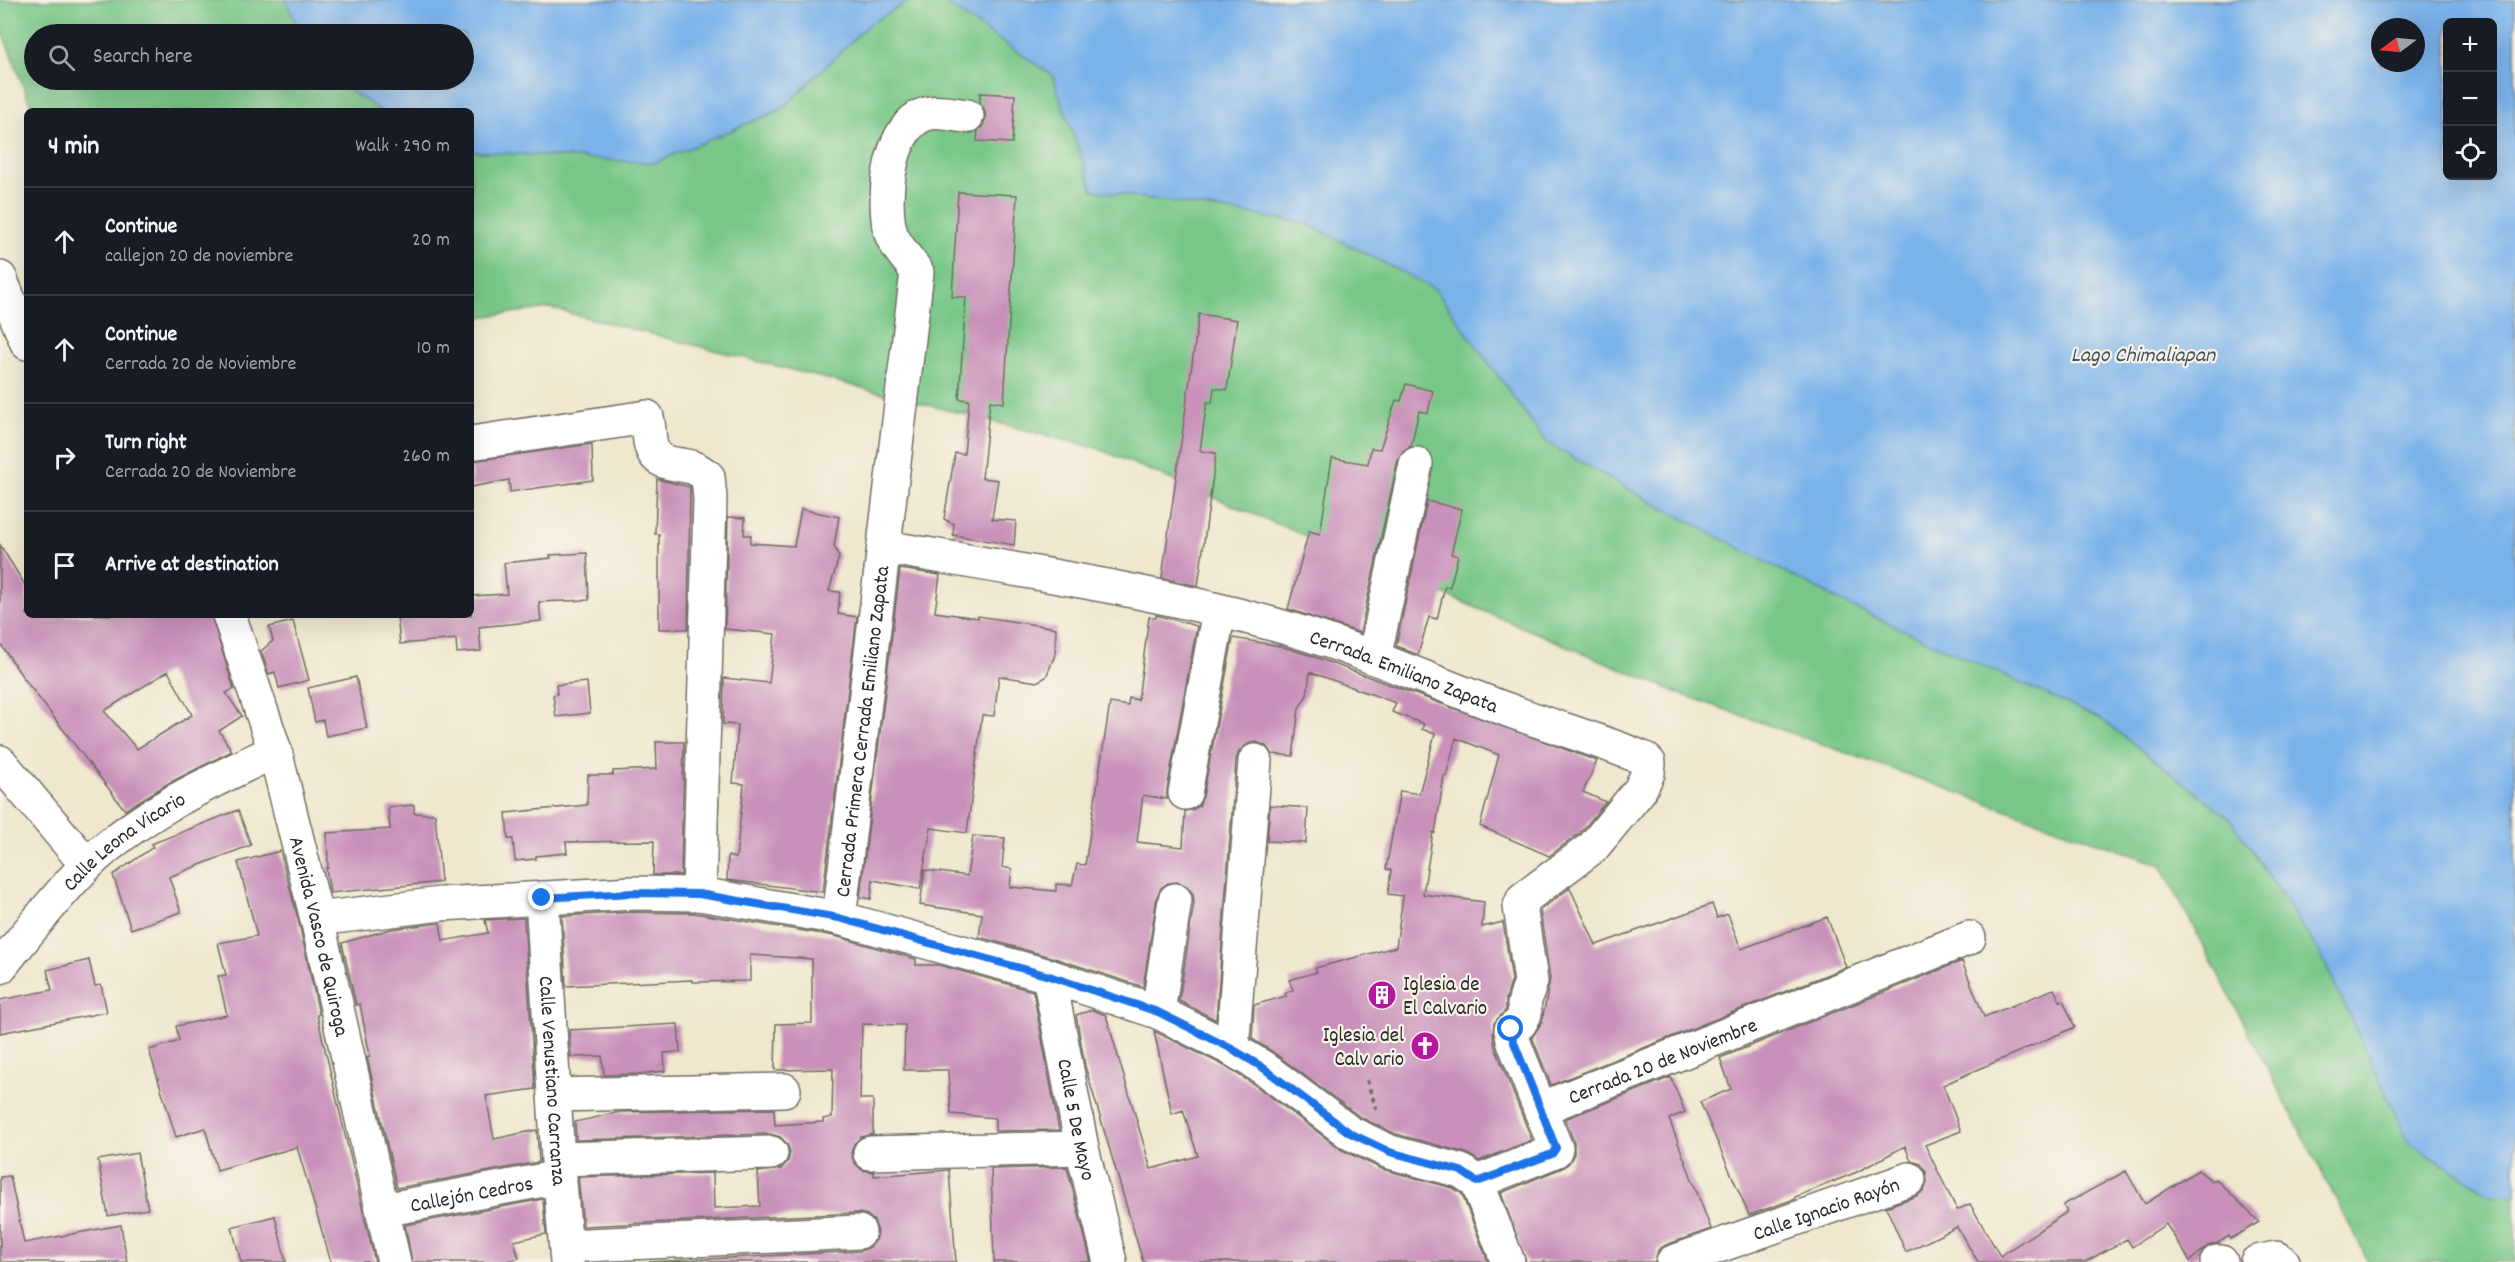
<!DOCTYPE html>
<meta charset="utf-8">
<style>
:root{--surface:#171b24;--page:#242831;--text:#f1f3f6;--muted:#9ea1a6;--line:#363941}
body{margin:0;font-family:Dekko,sans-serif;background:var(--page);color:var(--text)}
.controls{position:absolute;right:18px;top:18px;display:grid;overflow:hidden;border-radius:9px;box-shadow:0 6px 24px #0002}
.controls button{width:54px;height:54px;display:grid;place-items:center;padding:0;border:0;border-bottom:2px solid var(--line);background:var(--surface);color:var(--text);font:30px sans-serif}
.compass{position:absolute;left:2371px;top:18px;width:54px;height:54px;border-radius:50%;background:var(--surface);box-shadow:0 6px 24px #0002;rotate:254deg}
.stop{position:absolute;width:18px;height:18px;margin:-14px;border:4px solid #1a73e8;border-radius:50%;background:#fff}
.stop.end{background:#1a73e8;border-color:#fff;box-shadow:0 2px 6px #0008}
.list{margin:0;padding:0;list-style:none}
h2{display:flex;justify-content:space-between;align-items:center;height:78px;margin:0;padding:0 24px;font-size:26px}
h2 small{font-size:20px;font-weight:400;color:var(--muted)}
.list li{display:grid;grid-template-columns:39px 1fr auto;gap:18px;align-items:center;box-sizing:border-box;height:108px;padding:0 24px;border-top:2px solid var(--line)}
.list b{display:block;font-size:22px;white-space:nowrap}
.list p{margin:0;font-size:20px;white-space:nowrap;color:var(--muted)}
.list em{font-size:20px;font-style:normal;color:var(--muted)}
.icon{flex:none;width:33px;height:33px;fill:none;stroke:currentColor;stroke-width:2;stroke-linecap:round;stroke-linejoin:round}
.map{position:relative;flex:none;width:2515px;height:1262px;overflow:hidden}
.search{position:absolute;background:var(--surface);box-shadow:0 6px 24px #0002;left:24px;top:24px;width:450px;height:66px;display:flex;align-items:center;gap:15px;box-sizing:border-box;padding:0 21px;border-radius:33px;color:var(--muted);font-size:22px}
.panel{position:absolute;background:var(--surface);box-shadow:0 6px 24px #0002;left:24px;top:108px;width:450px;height:510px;border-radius:9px}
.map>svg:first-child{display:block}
.green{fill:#79c788;stroke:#52795a;stroke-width:1.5;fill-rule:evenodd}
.water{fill:#7ab2ea;stroke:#526e8a;stroke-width:1.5;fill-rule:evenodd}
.building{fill:#c991ba;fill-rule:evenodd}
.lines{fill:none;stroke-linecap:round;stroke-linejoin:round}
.minor-casing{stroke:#706d64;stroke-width:36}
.path{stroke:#706d64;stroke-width:4;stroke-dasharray:4.5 4.5;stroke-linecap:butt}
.minor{stroke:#fff;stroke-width:33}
.route{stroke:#1a73e8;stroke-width:8}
.labels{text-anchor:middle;stroke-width:4.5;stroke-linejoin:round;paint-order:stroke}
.street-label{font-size:21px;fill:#2b2b2b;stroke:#f7f3e8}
.poi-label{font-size:21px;fill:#2b2b2b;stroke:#f7f3e8;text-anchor:start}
.water-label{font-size:22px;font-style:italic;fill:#435464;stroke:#f7f3e8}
</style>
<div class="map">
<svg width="2515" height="1262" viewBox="0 0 2515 1262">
<rect width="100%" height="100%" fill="#f7f3e8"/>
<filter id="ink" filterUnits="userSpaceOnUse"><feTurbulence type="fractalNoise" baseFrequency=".0167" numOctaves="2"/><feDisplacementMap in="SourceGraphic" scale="12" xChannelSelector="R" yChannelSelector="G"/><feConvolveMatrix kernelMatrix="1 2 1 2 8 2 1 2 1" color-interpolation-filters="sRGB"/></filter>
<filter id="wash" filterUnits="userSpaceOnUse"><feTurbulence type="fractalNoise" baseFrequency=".008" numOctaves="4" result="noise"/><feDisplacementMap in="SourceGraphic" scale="24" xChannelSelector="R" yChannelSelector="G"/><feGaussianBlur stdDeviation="1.35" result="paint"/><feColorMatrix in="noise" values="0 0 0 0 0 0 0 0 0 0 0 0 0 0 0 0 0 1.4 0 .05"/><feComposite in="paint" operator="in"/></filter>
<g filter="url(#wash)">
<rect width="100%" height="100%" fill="#efe7ce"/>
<path class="green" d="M0,0H2515V1262H2369L2161,865L1681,694L1099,449L550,308L471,318V111H33L0,26ZM2448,22H2492V176H2448ZM2380,27H2416V63H2380ZM34,34H464V80H34Z"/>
<path class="water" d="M286,0H911L868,25L782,109L654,163L471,151V111H381L334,80H464V34H300Z
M940,0H2515V1196L2492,1195L2409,1143L2321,955L2231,819L2101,719L1848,605L1648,500L1547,443L1435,289L1306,223L1093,190L1052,75ZM2448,22H2492V176H2448ZM2380,27H2416V63H2380Z"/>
<g id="blocks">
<path class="building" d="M980,93L1015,95L1012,143L977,141L978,130L982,127L986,117L984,109L980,103Z
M958,192L1017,195L1004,403L990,401L982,478L998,480L992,519L1016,521L1014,545L953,535L954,524L944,519L955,453L964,454L969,400L959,399L966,297H952Z
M1199,314L1237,320L1227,390L1214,388L1212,403L1207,402L1200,451L1216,453L1198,586L1162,578Z
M1406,384L1433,391L1428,413L1419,411L1411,446L1403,451L1398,460L1360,633L1288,609L1309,531L1320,534L1332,458L1368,464L1371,448L1380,449L1396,400L1401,401Z
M592,444L593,480L510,492L509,480L471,487V461Z
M657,479L690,487L688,629H659V534H655Z
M1427,501L1462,509L1451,554L1458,556L1450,587L1445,586L1437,619L1429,617L1418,655L1396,646Z
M801,509L839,517L834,546L839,557L829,591L840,592L838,614L857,617L823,892L727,880L728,856L736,858L744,784L733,783L738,725L723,724L724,678L769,683L775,634L725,629L728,517L745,518L744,535H751L750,543L794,546Z
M0,545L27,588V615H211L234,689L226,693L242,716L219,731L232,751L167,784L125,810L22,676L0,643ZM168,671L192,715L137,749L104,711Z
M587,553L589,600L539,602L541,621L479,627L481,651L457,653L456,639L400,644L397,615H471V596L507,594L504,563L551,558L550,555Z
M900,569L940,575L935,612L978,618V616L1056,628L1055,655L1046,677L1037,682L999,676L994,716L982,715L967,833L931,828L920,889L873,880L871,899L860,897Z
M1156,615L1197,626L1167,790V799L1143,795L1137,842L1183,847L1185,811L1192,810L1199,806L1203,796L1233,638L1280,646L1312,656L1597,761L1583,792L1606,802L1580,833L1549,856L1480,826L1499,755L1456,738L1446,776H1444L1435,833L1433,832L1423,894L1484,902L1482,927L1503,922L1512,980L1506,999V1010L1494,1023L1493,1034L1495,1047L1532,1140L1479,1161L1466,1153L1396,1134L1360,1117L1273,1052L1252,1039L1254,1005L1286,996L1285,993L1293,990L1289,980L1317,972L1315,968L1396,947L1403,896L1388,894L1391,870L1386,869L1400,791L1419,794L1435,734L1422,729L1424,724L1392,712L1396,703L1310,672L1307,695L1299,708L1293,756L1272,754L1266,746L1257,742L1248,744L1239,751L1236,760L1216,1020L1179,1001L1194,902L1193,894L1187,886L1178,882L1168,883L1161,888L1157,897L1143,987L1054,958L979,937L982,914L920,905L925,870L967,876L973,836L1005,838L1002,867L1012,869L1010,887L1056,891V884L1072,885L1077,864L1085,865L1110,703L1128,706L1129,698L1138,700L1149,617L1156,618Z
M293,621L309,680L279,688L275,672L269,674L261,651L273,641L269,627Z
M356,677L367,728L326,736L323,720L315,722L308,688Z
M587,682L590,713L556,717L553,695L557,694L556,685Z
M656,742H684L681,875H653L654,841L566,842L567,853L536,856V859L515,861L513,839H508L506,813L587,805L588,775H613V771L657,769Z
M414,805V813L435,814L441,882L330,893L326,868H328L327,833L390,829L388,807Z
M1270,805L1308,808L1306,843L1267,841Z
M238,810L251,845L169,877L181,912L131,929L113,875L153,847L151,844Z
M280,851L299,923L319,1014L317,1015L375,1262H331L297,1147L217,1170L205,1128L176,1137L149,1050L179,1041L176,1026L227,1015L218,976L226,975L218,943L257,936L238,862Z
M1570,888L1596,945L1712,904L1717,918L1728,914L1741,949L1827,917L1846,967L1551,1085L1532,1037L1542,1022L1550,979L1540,910Z
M632,912L694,913L835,936L916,959V965H939L1033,991L1059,1130L995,1131V1118L951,1114L948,1070H904L905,1025L862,1024L860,1099H873V1134L861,1137L854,1144L851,1153L854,1162L862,1170L874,1172V1176L949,1170L956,1262H649L860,1251L870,1247L876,1240L878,1232L874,1221L867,1215L858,1213L583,1226L578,1177L713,1173L714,1208L760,1206L758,1172L781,1169L788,1161L790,1152L787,1144L780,1137L770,1134L576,1140L575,1122L620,1112L774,1109L775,1125L823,1122V1119L832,1117L833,1069L775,1070L776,1024L812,1023V959L750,955V981L692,982V980L566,986L562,916Z
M524,918L535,1089L486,1096L494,1139L537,1130L539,1162L397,1188L367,1057L370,1056L360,1004L356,1005L342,943L391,929L440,923L443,941L488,933L485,920Z
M89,960L95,986L101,985L107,1012L0,1033V1000L52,990L47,970Z
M1962,961L1984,1017L2054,989L2060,1001L2063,1000L2075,1027L1943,1085L1961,1131L1925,1145L1957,1210L1970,1204L2000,1256L2067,1212L2063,1205L2126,1171L2145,1204L2198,1170L2212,1181L2216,1179L2259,1222L2231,1239L2229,1236L2218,1243L2208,1246L2190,1261L2166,1224L2132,1247L2127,1239L2085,1262H1978L1957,1227L1906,1252L1886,1207L1916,1196L1924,1191L1927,1182L1926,1172L1921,1164L1911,1161L1905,1146L1857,1172L1795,1197V1199L1749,1215L1700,1102L1731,1089L1720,1058Z
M1092,1010L1106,1015L1151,1169L1198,1156L1183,1110L1172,1114L1154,1031L1223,1065L1252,1083L1342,1150L1382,1169L1453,1188L1462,1194L1488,1262H1143L1085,1066L1076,1015Z
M678,1024L680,1052L664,1053L665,1071L638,1074L604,1075L602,1056L571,1057L569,1030Z
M1671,1077L1685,1112L1669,1119L1711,1229L1666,1245L1658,1250L1655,1262H1526L1501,1193L1562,1168L1569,1163L1574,1154V1142L1565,1119Z
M137,1153L148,1209L108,1216L98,1160Z
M1067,1167L1091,1262H994L991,1169Z
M10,1176L24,1243L121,1225L127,1262H0V1177Z
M543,1199L546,1234L514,1241L519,1258L501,1262H412L405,1225Z
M275,1216L286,1262H241L232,1227Z"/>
</g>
</g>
<g filter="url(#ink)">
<use href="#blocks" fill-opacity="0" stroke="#706d64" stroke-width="1.5"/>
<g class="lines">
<g class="minor-casing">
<g id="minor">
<path d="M0,278L27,343"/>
<path d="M471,443L647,417C649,426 649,433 650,441C654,467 674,462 691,467C698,469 703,473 708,477L710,499L699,894"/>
<path id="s1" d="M884,547C1020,570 1158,591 1290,629C1364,651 1435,683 1508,710C1553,727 1600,740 1645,759L1649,763L1648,773L1640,790L1593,847L1523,899L1520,906L1531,981L1524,1004L1525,1014L1520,1023L1511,1030L1513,1040L1540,1109"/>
<path id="s2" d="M229,615L275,751L317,919L394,1262"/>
<path d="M1374,658L1416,464"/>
<path d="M0,762L87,865"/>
<path d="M1185,793L1219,611"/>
<path id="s3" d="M542,898L558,1159L567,1262"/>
<path id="s4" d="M839,918L917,272C909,260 893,244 890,230C882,198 889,120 930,113C941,111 955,115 967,116"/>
<path d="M317,919L441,904L632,893L699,894L839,918L1049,976L1158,1012L1232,1049L1262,1067L1350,1133L1390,1152L1461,1171L1477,1182"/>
<path id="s5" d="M0,967C26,935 58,894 87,865C139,814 210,782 275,751"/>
<path id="s6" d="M1049,976L1082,1148L1110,1262"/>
<path d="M1158,1012L1175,900"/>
<path d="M1232,1049L1255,761"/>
<path d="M554,1095L784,1090"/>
<path d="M870,1153L1082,1148"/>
<path d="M558,1159L771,1153"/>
<path id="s7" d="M1477,1182L1555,1151L1556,1148L1540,1109L1969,938"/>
<path d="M1477,1182L1508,1262"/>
<path id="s8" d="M383,1210L560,1177"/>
<path d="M566,1246L859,1232"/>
<path id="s9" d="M1673,1262L1909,1179"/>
<path d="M2217,1262H2221"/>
<path d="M2257,1262L2276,1258L2283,1262"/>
</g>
</g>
<path class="path" d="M1367,1080L1377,1111"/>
<use href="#minor" class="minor"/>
</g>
</g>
<g class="lines" filter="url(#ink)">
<path class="route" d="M542,898L633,893L699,894L839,918L1049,976L1158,1012L1232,1049L1262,1067L1350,1133L1390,1152L1461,1171L1477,1182L1552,1154L1556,1148L1513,1040L1511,1029"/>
</g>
<defs>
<g id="building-disc" transform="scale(1.5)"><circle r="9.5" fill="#b5179e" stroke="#f7f3e8"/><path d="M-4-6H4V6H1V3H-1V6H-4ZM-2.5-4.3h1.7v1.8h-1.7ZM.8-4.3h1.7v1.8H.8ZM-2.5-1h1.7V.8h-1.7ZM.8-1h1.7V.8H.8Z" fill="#fff"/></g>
<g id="church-disc" transform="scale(1.5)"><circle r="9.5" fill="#b5179e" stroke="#f7f3e8"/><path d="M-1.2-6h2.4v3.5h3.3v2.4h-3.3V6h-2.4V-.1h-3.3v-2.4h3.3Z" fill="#fff"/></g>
</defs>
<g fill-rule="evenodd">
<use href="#building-disc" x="1382" y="995"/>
<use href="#church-disc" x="1425" y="1046"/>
</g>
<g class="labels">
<g class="street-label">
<text dy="7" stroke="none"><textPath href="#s1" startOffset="536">Cerrada. Emiliano Zapata</textPath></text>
<text dy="7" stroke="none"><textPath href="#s4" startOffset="188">Cerrada Primera Cerrada Emiliano Zapata</textPath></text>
<text dy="7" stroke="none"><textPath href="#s5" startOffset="178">Calle Leona Vicario</textPath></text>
<text dy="7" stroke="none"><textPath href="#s2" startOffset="334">Avenida Vasco de Quiroga</textPath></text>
<text dy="7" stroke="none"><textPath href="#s7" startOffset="261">Cerrada 20 de Noviembre</textPath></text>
<text dy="7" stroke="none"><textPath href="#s3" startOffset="183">Calle Venustiano Carranza</textPath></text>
<text dy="7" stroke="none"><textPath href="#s6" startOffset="146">Calle 5 De Mayo</textPath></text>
<text dy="7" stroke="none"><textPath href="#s8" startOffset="90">Callejón Cedros</textPath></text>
<text dy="7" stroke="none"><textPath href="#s9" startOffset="162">Calle Ignacio Rayón</textPath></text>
</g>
<g class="poi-label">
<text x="1403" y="990">Iglesia de<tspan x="1403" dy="24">El Calvario</tspan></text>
<text x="1404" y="1041" text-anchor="end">Iglesia del<tspan x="1404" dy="24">Calv ario</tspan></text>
</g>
<g class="water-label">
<text x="2143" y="361">Lago Chimaliapan</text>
</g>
</g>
</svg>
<div class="controls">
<button>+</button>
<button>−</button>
<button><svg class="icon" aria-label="locate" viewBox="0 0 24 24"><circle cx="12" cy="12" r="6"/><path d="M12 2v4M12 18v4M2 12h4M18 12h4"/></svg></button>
</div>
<svg class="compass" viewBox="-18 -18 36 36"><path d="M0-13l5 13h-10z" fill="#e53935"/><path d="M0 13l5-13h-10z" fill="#9ea1a6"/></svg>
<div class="stop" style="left:1511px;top:1029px"></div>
<div class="stop end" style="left:542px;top:898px"></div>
<div class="search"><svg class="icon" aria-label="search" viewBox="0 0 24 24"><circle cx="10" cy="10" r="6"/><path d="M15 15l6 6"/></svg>Search here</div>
<section class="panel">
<h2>4 min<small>Walk · 290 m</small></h2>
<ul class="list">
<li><svg class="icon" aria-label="ahead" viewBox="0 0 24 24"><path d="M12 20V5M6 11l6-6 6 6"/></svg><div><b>Continue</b><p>callejon 20 de noviembre</p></div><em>20 m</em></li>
<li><svg class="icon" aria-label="ahead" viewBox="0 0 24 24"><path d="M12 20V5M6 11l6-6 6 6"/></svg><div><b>Continue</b><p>Cerrada 20 de Noviembre</p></div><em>10 m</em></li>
<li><svg class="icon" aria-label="right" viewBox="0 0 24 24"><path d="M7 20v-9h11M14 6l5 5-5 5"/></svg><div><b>Turn right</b><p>Cerrada 20 de Noviembre</p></div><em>260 m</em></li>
<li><svg class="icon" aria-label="arrive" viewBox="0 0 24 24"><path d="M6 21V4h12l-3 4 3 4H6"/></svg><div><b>Arrive at destination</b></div></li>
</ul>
</section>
</div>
